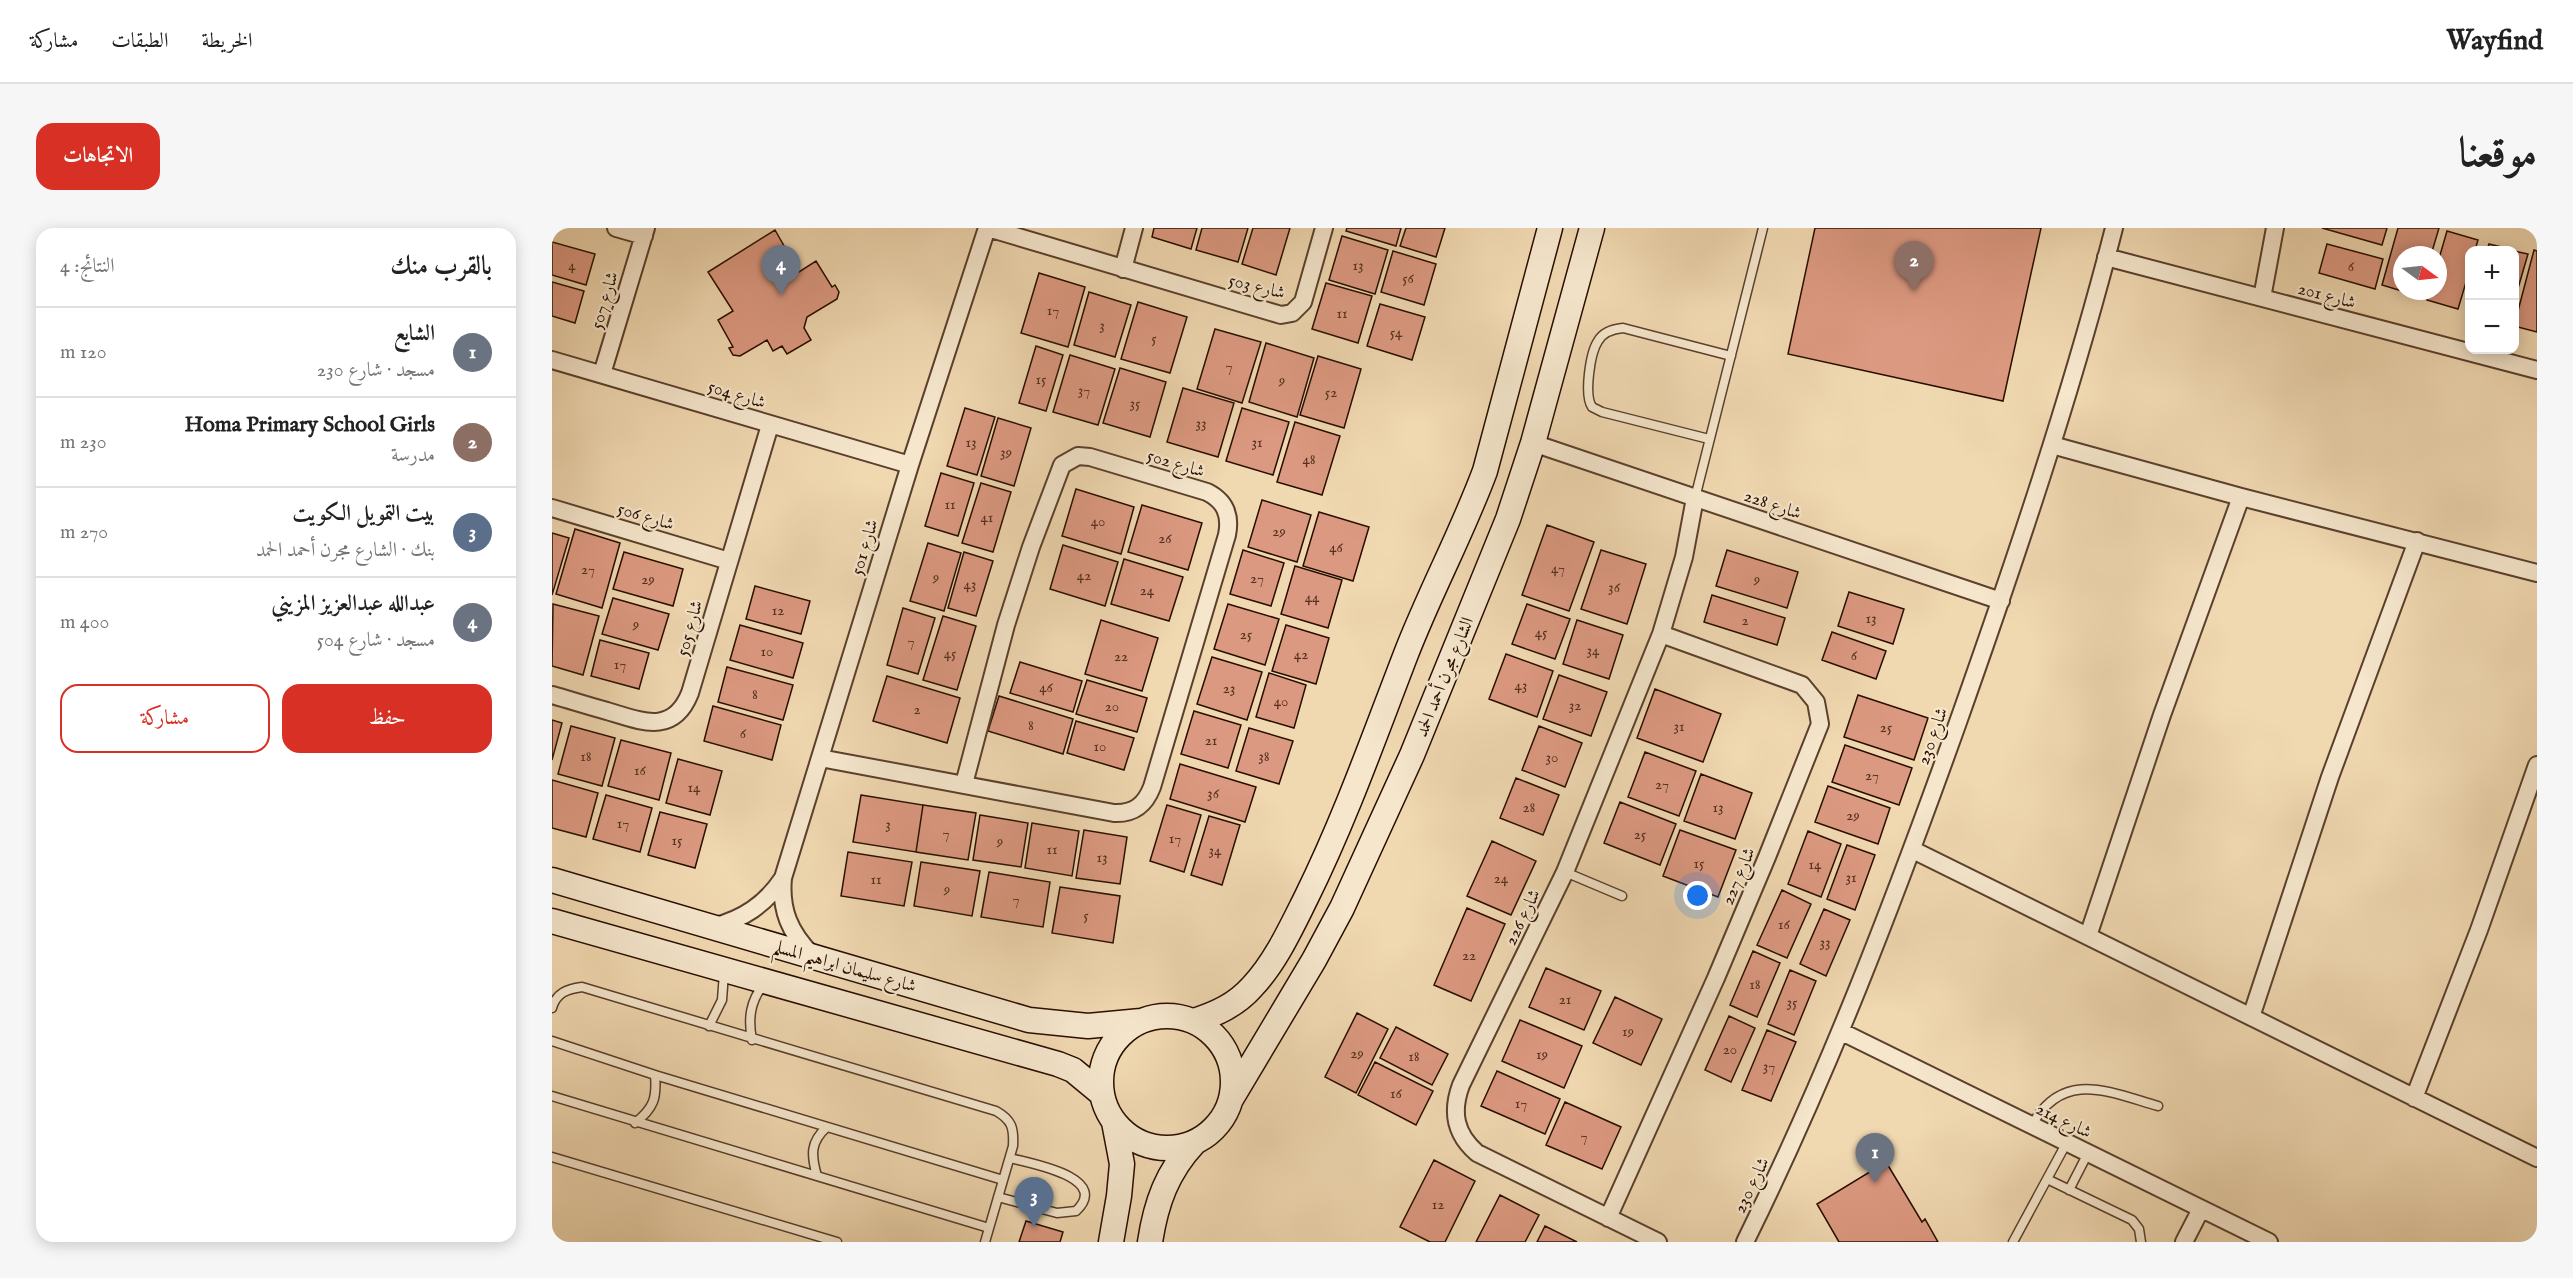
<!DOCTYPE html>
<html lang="ar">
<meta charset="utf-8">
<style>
:root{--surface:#fff;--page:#f6f6f6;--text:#222;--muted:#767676;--line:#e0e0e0;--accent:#d93025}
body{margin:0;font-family:"IM FELL English",Amiri,serif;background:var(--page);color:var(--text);direction:rtl}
.controls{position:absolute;right:18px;top:18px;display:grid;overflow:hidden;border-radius:12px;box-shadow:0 3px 15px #0003}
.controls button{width:54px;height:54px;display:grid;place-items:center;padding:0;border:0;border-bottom:2px solid var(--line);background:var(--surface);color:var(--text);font:30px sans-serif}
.compass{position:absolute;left:1841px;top:18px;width:54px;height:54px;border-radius:50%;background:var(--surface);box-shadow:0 3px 15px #0003;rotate:105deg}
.you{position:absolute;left:1146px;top:668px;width:21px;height:21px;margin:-15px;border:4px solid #fff;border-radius:50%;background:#1a73e8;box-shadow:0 0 0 9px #1a73e833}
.badge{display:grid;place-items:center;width:39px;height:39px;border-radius:50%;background:var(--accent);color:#fff;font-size:20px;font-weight:700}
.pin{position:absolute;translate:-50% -50px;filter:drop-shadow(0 2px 3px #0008)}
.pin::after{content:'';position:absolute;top:32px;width:21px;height:18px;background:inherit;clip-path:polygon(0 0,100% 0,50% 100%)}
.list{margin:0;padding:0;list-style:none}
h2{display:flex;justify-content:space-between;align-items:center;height:78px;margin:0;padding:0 24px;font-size:26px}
h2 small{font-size:20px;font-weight:400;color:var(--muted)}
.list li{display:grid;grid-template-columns:39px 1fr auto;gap:18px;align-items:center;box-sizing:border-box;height:90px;padding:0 24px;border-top:2px solid var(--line)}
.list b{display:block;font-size:22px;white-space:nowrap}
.list p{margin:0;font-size:20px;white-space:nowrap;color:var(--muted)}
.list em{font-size:20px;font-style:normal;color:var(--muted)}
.actions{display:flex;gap:12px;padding:18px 24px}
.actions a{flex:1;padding:14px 0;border:2px solid var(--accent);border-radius:18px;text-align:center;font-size:21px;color:var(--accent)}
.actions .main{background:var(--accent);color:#fff}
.map{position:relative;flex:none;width:1985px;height:1014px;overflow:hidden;direction:ltr;border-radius:18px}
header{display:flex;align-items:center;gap:36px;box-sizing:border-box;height:84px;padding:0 30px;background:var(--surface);border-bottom:2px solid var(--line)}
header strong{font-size:28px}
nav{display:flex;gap:33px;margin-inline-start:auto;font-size:21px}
.intro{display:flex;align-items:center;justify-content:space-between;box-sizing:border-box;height:144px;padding:0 36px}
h1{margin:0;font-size:42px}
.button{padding:15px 27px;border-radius:18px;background:var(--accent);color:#fff;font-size:21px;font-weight:700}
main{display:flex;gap:36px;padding:0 36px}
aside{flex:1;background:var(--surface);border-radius:18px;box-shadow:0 3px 15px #0003}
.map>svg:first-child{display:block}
.building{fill:#dc9981;stroke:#280e00;stroke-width:1.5}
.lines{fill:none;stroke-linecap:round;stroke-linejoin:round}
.lane-casing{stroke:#5a402c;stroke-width:11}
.street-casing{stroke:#5a402c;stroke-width:20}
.secondary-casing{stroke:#280e00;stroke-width:27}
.lane{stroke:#f5e6cc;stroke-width:8}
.street{stroke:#f5e6cc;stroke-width:16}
.secondary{stroke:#f5e6cc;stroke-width:24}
.labels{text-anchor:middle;stroke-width:4.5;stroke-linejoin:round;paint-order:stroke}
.number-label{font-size:15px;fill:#553120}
.street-label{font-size:18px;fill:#280e00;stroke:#f5e6cc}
</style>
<header>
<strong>Wayfind</strong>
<nav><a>الخريطة</a><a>الطبقات</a><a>مشاركة</a></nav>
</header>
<div class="intro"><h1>موقعنا</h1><a class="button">الاتجاهات</a></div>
<main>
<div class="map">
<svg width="1985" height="1014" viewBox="0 0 1985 1014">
<rect width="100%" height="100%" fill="#f0d8b1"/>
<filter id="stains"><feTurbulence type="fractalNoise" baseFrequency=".00333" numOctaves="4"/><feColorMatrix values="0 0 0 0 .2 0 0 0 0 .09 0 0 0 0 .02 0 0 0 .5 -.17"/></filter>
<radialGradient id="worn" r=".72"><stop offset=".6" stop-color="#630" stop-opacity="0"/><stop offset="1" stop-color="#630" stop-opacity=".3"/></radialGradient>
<path class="building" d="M602,0H645L639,21L600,9Z
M650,0H696L686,34L644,22Z
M701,0H738L724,47L690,36Z
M795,0H849L844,18L794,3Z
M854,0H893L884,29L848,18Z
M1263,0H1489L1451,173L1236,126Z
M1770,0H1835L1830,17Z
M1846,0H1887L1879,27H1850V63L1830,57Z
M223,2L247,44L264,33L280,59L283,57L287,64L285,71L255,89L252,100L259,112L235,126L230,118L221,123L215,112L188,128L181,127L177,120L181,119L166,92L181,83L156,44Z
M1895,3L1926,12L1923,22H1918V41L1906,81L1875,72L1878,63H1886V34Z
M790,8L836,22L823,66L777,52Z
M0,14L43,26L34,57L0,47Z
M1775,16L1831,31L1823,61L1767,45Z
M1937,16L1962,22H1935Z
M1982,22L1985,23V104L1962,98Z
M841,23L884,36L872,77L829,64Z
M1962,23L1976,26L1962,74Z
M487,45L533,59L516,119L469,105Z
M0,54L32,63L23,95L0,88Z
M774,55L820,68L806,115L760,101Z
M537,64L579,77L563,129L522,117Z
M586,74L635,89L618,145L569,131Z
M828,76L873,89L860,132L815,118Z
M663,101L709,114L690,175L645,161Z
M714,115L762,130L745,189L697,174Z
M484,118L511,127L494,183L467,175Z
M518,127L563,141L546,197L501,184Z
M766,128L809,141L792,200L748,187Z
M568,140L614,154L598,209L551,195Z
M631,160L682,175L666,229L615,214Z
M413,180L443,189L425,247L395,238Z
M690,180L737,194L721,247L674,233Z
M446,190L479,200L462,258L429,248Z
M743,194L788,208L770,267L725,254Z
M389,245L422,255L406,308L373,298Z
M429,255L459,264L441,324L410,315Z
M524,261L582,279L569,326L510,308Z
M710,272L759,287L745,334L696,319Z
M590,277L650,295L636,342L576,324Z
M767,284L817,299L801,353L751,338Z
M995,297L1042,314L1017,383L970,367Z
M23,301L68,315L50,380L4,366Z
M0,305L17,310L0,367Z
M376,315L409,325L392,383L358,373Z
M511,317L566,334L553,378L498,361Z
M691,322L732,335L719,378L678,366Z
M1049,322L1094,336L1075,396L1029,381Z
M1175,322L1246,344L1235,380L1164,358Z
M72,324L131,341L121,378L61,361Z
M412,324L441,333L424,388L396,380Z
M572,331L631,349L617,393L559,376Z
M743,338L790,352L776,400L729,386Z
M203,358L258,373L249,406L194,391Z
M1297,364L1352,381L1341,416L1286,398Z
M1160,367L1233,390L1225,417L1152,394Z
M61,370L117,386L106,422L50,406Z
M1,376L47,388L31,447L0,438Z
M676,376L727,391L713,437L662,421Z
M975,376L1018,391L1003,431L960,416Z
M351,380L383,390L366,446L335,437Z
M391,388L424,398L405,462L371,452Z
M549,392L606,410L590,463L533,446Z
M1025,392L1071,407L1057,451L1011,436Z
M188,397L251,415L241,450L178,432Z
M734,397L777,410L764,456L720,443Z
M1280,404L1334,423L1324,451L1270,432Z
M48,412L97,425L87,461L39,448Z
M954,426L1001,443L985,489L937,471Z
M660,429L710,444L695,492L645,476Z
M468,434L530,453L521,484L458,465Z
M175,439L241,457L231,492L166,474Z
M717,445L754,457L742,500L704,489Z
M1007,447L1055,464L1039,508L991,491Z
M335,448L408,470L395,515L321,493Z
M535,452L595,470L585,504L524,486Z
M1103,461L1169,486L1151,534L1085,510Z
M1306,467L1376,490L1362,532L1292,509Z
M447,468L521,491L511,526L436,503Z
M161,478L229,497L220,532L152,513Z
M642,483L689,497L676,540L629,526Z
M0,492L10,495L0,532Z
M524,493L582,510L572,542L515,525Z
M19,498L63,510L50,558L6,546Z
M987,498L1030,515L1013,559L970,542Z
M697,500L741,513L727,556L684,543Z
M69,512L119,525L107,572L56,558Z
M1293,517L1360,540L1347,577L1280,554Z
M1093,524L1144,543L1127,588L1076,569Z
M126,531L170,543L158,587L114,575Z
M628,536L704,559L693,594L618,571Z
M1149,546L1200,565L1183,611L1132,593Z
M964,550L1007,567L991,607L948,590Z
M0,552L46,565L34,609L0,600Z
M1276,558L1338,580L1326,616L1263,594Z
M54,567L100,580L88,624L41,611Z
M309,567L371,577L364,624L301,614Z
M1068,574L1124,596L1108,637L1052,615Z
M371,577L424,585L416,632L364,624Z
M615,577L649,587L632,644L598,633Z
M108,584L155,596L143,640L96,627Z
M428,587L476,595L469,639L421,632Z
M657,588L688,597L670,657L639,647Z
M480,595L527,603L520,648L473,640Z
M532,602L575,609L568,656L524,650Z
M1128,602L1184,622L1166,669L1111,648Z
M1256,603L1289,616L1269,669L1236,656Z
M940,613L984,633L959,687L915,668Z
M1295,617L1323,627L1303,682L1275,671Z
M296,624L360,634L352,678L289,668Z
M369,634L428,643L420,688L362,678Z
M437,644L498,654L491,699L429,689Z
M508,659L568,668L561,715L500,705Z
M1230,662L1259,676L1235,730L1205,717Z
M915,680L953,696L919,773L882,757Z
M1272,681L1298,692L1274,748L1248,736Z
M1201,723L1228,735L1205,789L1178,777Z
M994,740L1049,763L1032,802L977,779Z
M1238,742L1264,753L1242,807L1216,796Z
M1063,769L1110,791L1089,837L1041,815Z
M805,785L836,801L804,865L773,849Z
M1177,788L1203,800L1179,854L1153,842Z
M968,792L1030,818L1012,860L950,833Z
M844,799L896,826L880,857L828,830Z
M1215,802L1244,814L1219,873L1190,862Z
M823,834L881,863L864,897L806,867Z
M945,843L1008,871L993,906L929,878Z
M1013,874L1069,899L1050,941L994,917Z
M882,932L923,953L893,1014H878L848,999Z
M1334,934L1370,994L1373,991L1386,1014H1287L1265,976Z
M948,967L987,987L973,1014H924Z
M474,993L511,1004L508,1014H467Z
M993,998L1025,1014H985Z"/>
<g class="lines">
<g class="lane-casing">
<path id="lane" d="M1157,211L1050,184L1040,179C1032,167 1038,125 1046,113C1051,104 1061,101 1071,100L1179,128
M1143,270L1211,0
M1013,644L1070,668
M0,780C4,765 15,761 30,759L444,883C460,892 462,900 461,918L433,1014
M157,798L170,772L172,745
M200,812C196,791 198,773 212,756
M0,813L103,847L451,952
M0,868L437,1000
M83,895C102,880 105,870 103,847
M1480,897C1511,841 1557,864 1606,878
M0,929L285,1014
M265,948C259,927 258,914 275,899
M1495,951L1515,914
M1517,962L1536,925
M446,969L505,985L524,983C560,949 476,935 458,930
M1461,1014L1495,951L1580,992L1587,1001L1589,1014"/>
</g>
<g class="street-casing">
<path id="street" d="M64,0L92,8
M436,0L729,87L740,85L751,74L772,0
M1554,29L1985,142
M571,41L582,0
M1710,70L1723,0
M0,132L358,237
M50,146L94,0
M981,215L1449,373
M1500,217L1689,269L1985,345
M0,280L177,333
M0,467C18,472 36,478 55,483C89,493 121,508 138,465L218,197
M268,530L562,585C582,586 593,577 600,559L675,307C679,287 673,273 655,264L538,229L526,228L510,237L479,319L454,397L412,556
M1361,622L1985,930
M161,699C191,691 213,677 231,650
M1536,708L1610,487L1689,269
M260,727C238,705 228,682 231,650L358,237L435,0
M1699,789L1778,549L1865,313
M1290,804L1717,1014
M1862,870L1927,702L1985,537
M1056,990L1164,750L1215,629L1268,496L1264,474L1250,457L1109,406
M1106,1014L925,925C903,906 899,884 909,857L1013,644L1109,406L1132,329L1143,270
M1193,1014C1276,846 1342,673 1405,497C1463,333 1519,168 1562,0
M1632,1014L1649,981"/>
</g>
<g class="secondary-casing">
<path id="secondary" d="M0,652L477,792L536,798L589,793
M0,693L506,836L521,842L550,866
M549 854a66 66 0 1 1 132 0a66 66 0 1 1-132 0Z
M642,793C664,786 684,777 700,759C723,735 739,700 754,670C793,591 822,509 854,426C878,364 910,305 933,243L998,0
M679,871L762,732L790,680L860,527L956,291L981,215L1040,0
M559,1014L567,968L570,936L562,894
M598,1014C604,975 615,944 642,915"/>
</g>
<use href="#lane" class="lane"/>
<use href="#street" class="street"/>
<use href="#secondary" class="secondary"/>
</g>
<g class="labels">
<g class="number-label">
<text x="20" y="42">4</text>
<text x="806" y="42">13</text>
<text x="1799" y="43">6</text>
<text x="856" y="55">56</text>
<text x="501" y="87">17</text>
<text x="790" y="90">11</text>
<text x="550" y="102">3</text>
<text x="844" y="109">54</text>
<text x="602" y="115">5</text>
<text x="677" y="143">7</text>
<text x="489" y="156">15</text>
<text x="730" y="157">9</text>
<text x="532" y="167">37</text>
<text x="779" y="169">52</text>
<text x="583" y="180">35</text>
<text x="649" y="200">33</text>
<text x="419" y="219">13</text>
<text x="705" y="219">31</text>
<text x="454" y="229">39</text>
<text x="757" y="236">48</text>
<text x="398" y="281">11</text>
<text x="435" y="294">41</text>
<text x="546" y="298">40</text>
<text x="727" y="308">29</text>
<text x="613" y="315">26</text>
<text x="784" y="324">46</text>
<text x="1006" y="345">47</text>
<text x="36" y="346">27</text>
<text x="532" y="352">42</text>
<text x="384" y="354">9</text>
<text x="705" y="355">27</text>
<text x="96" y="356">29</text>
<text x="1205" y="356">9</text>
<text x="418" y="361">43</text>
<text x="1062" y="364">36</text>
<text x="595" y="367">24</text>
<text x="760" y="374">44</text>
<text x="226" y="387">12</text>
<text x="1319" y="395">13</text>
<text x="1193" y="397">2</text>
<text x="84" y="401">9</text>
<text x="989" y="409">45</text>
<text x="694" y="411">25</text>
<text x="359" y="418">7</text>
<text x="1041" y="427">34</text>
<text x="215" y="428">10</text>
<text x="398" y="430">45</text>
<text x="749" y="431">42</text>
<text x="1302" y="432">6</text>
<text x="569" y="433">22</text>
<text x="68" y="441">17</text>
<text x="969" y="462">43</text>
<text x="494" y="464">46</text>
<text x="677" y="465">23</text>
<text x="203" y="471">8</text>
<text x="729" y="478">40</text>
<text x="1023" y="482">32</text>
<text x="560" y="483">20</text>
<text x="365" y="486">2</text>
<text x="479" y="502">8</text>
<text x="1127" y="503">31</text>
<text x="1334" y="504">25</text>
<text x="191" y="510">6</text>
<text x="659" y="517">21</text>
<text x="548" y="523">10</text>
<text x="34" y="533">18</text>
<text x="712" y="533">38</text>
<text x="1000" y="534">30</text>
<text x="88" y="547">16</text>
<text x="1320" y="552">27</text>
<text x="1110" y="561">27</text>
<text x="142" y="564">14</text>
<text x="661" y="570">36</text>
<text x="977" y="584">28</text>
<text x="1166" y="584">13</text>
<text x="1301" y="592">29</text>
<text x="71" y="600">17</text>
<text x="336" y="601">3</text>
<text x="394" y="610">7</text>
<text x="1088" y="611">25</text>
<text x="623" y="615">17</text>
<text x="125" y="617">15</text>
<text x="448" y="618">9</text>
<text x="500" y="626">11</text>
<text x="663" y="627">34</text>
<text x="550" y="634">13</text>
<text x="1147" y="640">15</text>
<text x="1263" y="641">14</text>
<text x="1299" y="654">31</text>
<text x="949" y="655">24</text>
<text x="324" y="656">11</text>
<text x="395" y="666">9</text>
<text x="464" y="676">7</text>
<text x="534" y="692">5</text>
<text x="1232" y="701">16</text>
<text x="1273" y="719">33</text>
<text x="917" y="732">22</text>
<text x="1203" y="761">18</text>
<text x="1013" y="776">21</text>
<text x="1240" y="779">35</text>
<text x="1076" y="808">19</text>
<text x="1178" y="826">20</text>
<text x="805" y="830">29</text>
<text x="990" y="831">19</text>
<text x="862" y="833">18</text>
<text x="1217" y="843">37</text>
<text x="844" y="870">16</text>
<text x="969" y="880">17</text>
<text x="1032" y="913">7</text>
<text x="886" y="981">12</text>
</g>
<g class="street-label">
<text transform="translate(705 58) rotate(14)" y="6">شارع 503</text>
<text transform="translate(1775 67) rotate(15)" y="6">شارع 201</text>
<text transform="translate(52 72) rotate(-73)" y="6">شارع 507</text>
<text transform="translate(185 166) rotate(17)" y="6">شارع 504</text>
<text transform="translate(624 235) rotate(17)" y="6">شارع 502</text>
<text transform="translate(1221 276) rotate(19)" y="6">شارع 228</text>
<text transform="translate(94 288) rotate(17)" y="6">شارع 506</text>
<text transform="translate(312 319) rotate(-73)" y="6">شارع 501</text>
<text transform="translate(137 400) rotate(-74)" y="6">شارع 505</text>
<text transform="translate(892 449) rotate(-68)" y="6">الشارع مجرن أحمد الحمد</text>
<text transform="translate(1380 508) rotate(-70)" y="6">شارع 230</text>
<text transform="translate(1186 648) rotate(-67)" y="6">شارع 227</text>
<text transform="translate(970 689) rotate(-64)" y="6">شارع 226</text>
<text transform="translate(293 738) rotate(16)" y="6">شارع سليمان ابراهيم المسلم</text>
<text transform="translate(1512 892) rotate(26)" y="6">شارع 214</text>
<text transform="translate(1199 957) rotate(-64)" y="6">شارع 230</text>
</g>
</g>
<rect width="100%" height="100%" filter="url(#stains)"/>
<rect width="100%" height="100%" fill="url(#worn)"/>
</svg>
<div class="controls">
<button>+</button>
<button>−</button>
</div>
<svg class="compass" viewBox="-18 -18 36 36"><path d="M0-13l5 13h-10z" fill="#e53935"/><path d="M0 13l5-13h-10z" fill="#767676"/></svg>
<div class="you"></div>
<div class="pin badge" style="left:1323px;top:955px;background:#6b7280">1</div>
<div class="pin badge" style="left:1362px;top:63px;background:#8d6e63">2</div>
<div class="pin badge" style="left:482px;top:999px;background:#5c6f8a">3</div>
<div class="pin badge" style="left:229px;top:67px;background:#6b7280">4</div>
</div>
<aside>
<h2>بالقرب منك<small>النتائج: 4</small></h2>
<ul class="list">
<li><span class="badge" style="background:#6b7280">1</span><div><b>الشايع</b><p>مسجد · شارع 230</p></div><em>120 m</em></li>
<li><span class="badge" style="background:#8d6e63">2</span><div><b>Homa Primary School Girls</b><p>مدرسة</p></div><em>230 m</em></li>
<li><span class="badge" style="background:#5c6f8a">3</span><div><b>بيت التمويل الكويت</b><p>بنك · الشارع مجرن أحمد الحمد</p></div><em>270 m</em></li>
<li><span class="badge" style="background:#6b7280">4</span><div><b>عبدالله عبدالعزيز المزيني</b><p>مسجد · شارع 504</p></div><em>400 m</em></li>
</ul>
<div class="actions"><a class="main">حفظ</a><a>مشاركة</a></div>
</aside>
</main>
